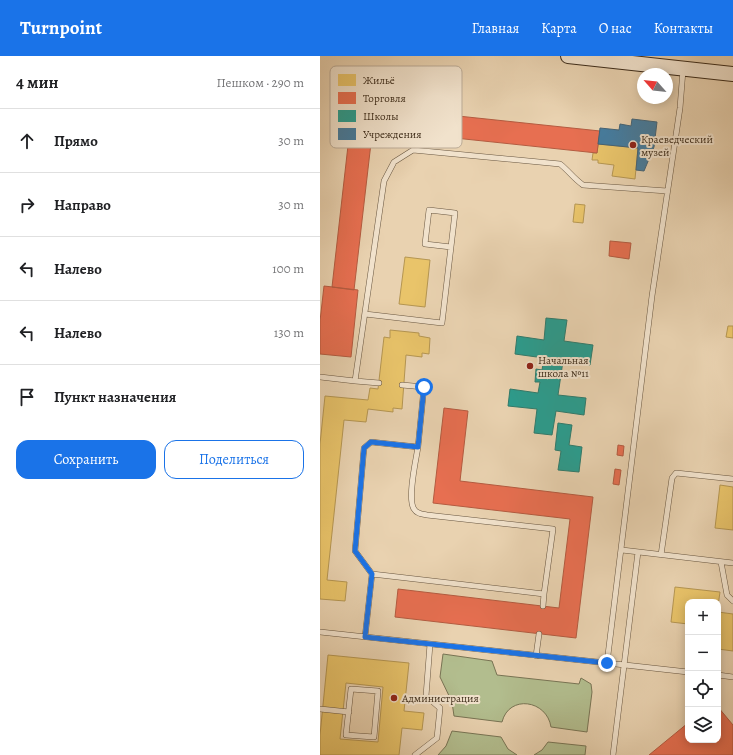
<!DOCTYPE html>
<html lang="ru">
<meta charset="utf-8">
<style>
:root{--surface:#fff;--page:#f6f6f6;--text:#202124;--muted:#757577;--line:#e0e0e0;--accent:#1a73e8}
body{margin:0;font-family:Alegreya,serif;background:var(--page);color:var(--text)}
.controls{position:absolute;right:12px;bottom:12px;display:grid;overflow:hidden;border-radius:8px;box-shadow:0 2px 10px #0003}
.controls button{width:36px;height:36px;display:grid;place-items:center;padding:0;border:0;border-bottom:1px solid var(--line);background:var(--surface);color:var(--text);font:20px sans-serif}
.compass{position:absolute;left:317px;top:12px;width:36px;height:36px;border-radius:50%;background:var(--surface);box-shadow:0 2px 10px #0003;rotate:297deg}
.stop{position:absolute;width:12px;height:12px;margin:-9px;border:3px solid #1a73e8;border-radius:50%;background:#fff}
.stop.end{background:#1a73e8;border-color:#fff;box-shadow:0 1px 4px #0008}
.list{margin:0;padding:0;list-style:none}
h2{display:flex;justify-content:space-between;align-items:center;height:52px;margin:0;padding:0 16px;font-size:17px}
h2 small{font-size:13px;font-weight:400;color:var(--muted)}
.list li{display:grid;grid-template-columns:26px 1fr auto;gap:12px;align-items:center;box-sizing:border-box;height:64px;padding:0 16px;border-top:1px solid var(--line)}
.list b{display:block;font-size:15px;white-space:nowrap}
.list em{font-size:13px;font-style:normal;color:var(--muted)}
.actions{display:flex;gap:8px;padding:12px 16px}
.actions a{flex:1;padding:9px 0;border:1px solid var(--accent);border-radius:12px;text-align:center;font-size:14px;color:var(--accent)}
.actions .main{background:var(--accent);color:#fff}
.icon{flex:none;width:22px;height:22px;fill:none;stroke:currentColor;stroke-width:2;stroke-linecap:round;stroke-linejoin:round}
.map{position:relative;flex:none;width:413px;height:699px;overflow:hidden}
header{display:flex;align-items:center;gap:24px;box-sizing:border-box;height:56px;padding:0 20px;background:var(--accent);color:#fff}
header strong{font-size:19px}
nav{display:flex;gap:22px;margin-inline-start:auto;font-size:14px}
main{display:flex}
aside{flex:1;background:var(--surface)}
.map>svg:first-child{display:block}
.green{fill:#b2bd8e;stroke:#787454}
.homes{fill:#e9c46a;stroke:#b59652;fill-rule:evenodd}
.shops{fill:#e76f51;stroke:#b45b40}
.schools{fill:#2a9d8f;stroke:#307b6c}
.public{fill:#457b9d;stroke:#436376}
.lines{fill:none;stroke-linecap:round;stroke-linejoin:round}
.lane-casing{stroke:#685640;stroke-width:6}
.secondary-casing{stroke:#3d2c1a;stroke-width:16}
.lane{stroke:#f1e2cc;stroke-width:5}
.secondary{stroke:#f1e2cc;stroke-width:14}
.route{stroke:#1a73e8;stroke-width:5}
.poi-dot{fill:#8f2418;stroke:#f1e2cc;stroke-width:1.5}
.labels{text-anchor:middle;stroke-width:4;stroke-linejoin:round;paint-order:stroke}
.poi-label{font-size:11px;fill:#3d2c1a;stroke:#f1e2cc;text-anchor:start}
.key{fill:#f1e2cc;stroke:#bbab97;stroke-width:1}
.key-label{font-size:11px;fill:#3d2c1a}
</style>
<header>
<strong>Turnpoint</strong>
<nav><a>Главная</a><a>Карта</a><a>О нас</a><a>Контакты</a></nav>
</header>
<main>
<aside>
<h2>4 мин<small>Пешком · 290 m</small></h2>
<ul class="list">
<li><svg class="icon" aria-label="ahead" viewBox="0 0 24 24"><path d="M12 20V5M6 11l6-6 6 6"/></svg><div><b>Прямо</b></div><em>30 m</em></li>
<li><svg class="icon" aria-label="right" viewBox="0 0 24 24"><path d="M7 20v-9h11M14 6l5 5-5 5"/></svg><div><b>Направо</b></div><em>30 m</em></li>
<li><svg class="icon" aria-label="left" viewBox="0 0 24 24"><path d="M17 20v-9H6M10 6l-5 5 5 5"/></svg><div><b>Налево</b></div><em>100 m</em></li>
<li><svg class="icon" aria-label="left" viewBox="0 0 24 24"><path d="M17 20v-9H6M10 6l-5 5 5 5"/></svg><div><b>Налево</b></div><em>130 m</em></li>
<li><svg class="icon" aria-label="arrive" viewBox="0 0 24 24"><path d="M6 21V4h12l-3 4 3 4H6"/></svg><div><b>Пункт назначения</b></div></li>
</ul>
<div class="actions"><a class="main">Сохранить</a><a>Поделиться</a></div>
</aside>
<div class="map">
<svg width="413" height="699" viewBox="0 0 413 699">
<rect width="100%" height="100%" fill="#e9d2b0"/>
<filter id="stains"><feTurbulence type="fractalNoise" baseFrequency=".005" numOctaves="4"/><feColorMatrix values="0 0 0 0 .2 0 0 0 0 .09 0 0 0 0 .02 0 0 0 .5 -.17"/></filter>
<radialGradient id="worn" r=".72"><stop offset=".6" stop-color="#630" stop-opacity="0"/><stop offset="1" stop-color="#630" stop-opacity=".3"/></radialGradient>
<path class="green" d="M123,598L172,605L177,619L259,628L261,622L271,628L272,636L267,676L231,671C227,644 189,638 182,666L134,660L132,646L120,621Z
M132,675L181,681L188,693L197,699H118L126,690Z
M228,686L266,690L265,699H214L222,694Z"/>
<path class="homes" d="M278,88L318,92L315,123L292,120L294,109L278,107V104H272L273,97H277Z
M255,148L265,149L263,167L253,166Z
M85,201L110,204L105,251L79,248Z
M408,270H413V282L406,281Z
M70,274L99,277V280L110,282L109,298L102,297V301L86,299L82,353L73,352V356L48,353L46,366L24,364L7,524L27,526L25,545L0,543V388L5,340L48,344L50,332L58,333L64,281L70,282Z
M400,429L413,431V474L395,472Z
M355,531L400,536L398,550V546H368V568L351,566Z
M398,556L413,558V595L398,593Z
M8,599L89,607L84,655L104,657L102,674L82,672L79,699H0V679ZM26,627L63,631L58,686L20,683Z"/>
<path class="shops" d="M81,54L280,75L277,97L78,76Z
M31,63L79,69L77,90L51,87L34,234L12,231Z
M290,185L311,187L309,203L289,200Z
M4,230L38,234L31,301L0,298V265Z
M124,352L148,355L140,425L273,441L256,582L75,561L78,533L239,552L250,463L113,447Z
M298,389L304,390L303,400L297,399Z
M295,413L301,414L299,429L293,428Z
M398,651L413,669V699H329L368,667V684H398Z"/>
<path class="schools" d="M226,262L247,264L244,285L273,289L270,309L243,305L238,339L266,342L264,359L236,355L232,379L214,377L217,353L188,350L190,333L218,337L220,326H215L216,313L222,314L224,302L195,298L197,280L224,284Z
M238,367L252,369L249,389L262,391L259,416L238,414L241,395L235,394Z"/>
<path class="public" d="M312,63L337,66L334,91L324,115L316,114L318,92L278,88L280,72L299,74L300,68L311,70Z"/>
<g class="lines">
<g class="lane-casing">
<path id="lane" d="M45,258L122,267L135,157L109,154L105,188L131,191
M0,321L35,325L64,125L74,106L93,94L240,108C249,115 253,122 263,129L347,135
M35,325L59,327
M82,329L104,331L98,391
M302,494L413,507
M341,499L352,422L356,417L413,423
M401,506L407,539L413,545
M223,550L224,538
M0,576L287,607L332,240L360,52L363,14
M45,581L52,518L35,495L44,392L51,386L98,391C96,404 87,443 94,453C97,458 102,458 107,459L233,473L224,538L52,518
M216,600L219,578
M287,607L368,616
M398,619L413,621
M31,633L58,635L54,681L26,679Z
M0,653L29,656
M95,699L117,682L120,652L106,640L110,588
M293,699L318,496"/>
</g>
<g class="secondary-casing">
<path id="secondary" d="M248,0L413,18"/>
</g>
<use href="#lane" class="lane"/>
<use href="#secondary" class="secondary"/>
</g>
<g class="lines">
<path class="route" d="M104,331L98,391L51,386L44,392L35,495L52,518L45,581L287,607"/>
</g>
<g class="poi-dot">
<circle cx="313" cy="89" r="4"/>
<circle cx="210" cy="310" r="4"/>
<circle cx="74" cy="642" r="4"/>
</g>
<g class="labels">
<g class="poi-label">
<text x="321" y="87">Краеведческий<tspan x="321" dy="13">музей</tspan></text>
<text x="218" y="308">Начальная<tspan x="218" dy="13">школа №11</tspan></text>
<text x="82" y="646">Администрация</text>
</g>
</g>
<rect x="10" y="10" width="132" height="82" rx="6" class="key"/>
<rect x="18" y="18" width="18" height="12" fill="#e9c46a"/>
<rect x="18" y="36" width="18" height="12" fill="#e76f51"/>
<rect x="18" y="54" width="18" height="12" fill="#2a9d8f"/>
<rect x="18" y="72" width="18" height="12" fill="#457b9d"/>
<g class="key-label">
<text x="43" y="28">Жильё</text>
<text x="43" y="46">Торговля</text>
<text x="43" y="64">Школы</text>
<text x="43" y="82">Учреждения</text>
</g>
<rect width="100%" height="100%" filter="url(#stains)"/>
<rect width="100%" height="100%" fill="url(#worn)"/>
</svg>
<div class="controls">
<button>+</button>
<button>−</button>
<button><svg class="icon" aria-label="locate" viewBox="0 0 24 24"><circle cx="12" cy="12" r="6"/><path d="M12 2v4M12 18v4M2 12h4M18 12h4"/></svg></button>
<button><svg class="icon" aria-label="layers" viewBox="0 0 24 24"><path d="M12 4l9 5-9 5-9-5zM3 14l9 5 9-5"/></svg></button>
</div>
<svg class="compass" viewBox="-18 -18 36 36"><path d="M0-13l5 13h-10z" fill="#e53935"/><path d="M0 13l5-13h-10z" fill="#757577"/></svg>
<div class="stop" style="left:104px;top:331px"></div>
<div class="stop end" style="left:287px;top:607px"></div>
</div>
</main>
